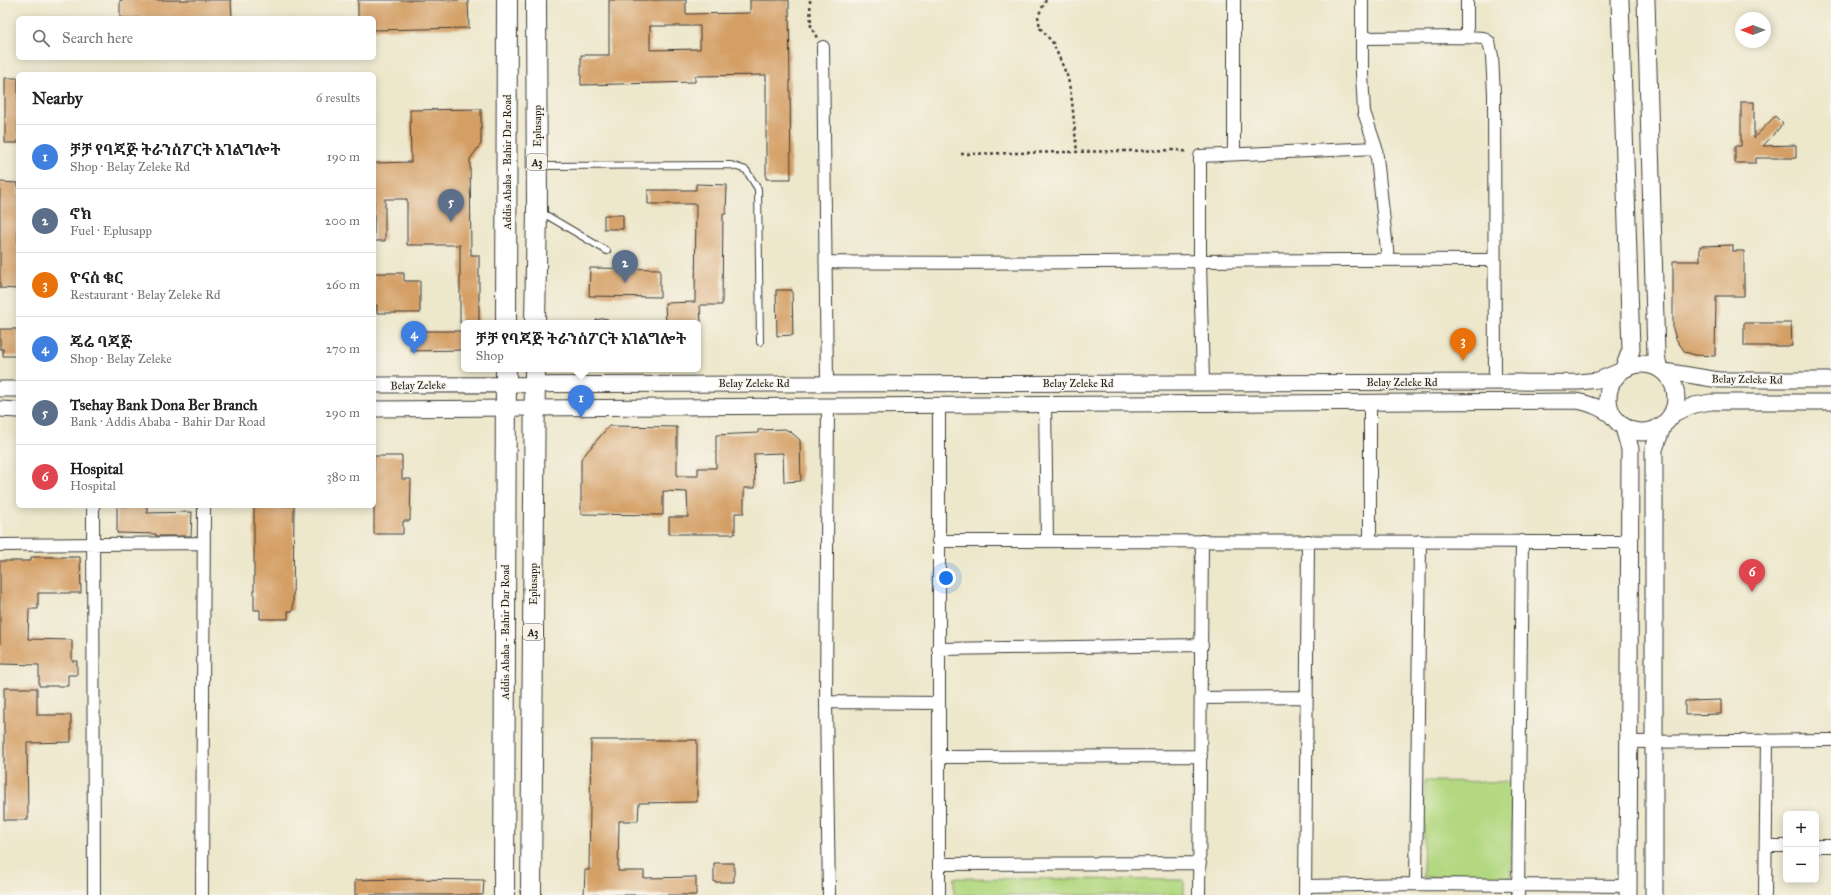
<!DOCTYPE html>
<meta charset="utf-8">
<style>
:root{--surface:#fff;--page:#f6f6f6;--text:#222;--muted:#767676;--line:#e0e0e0;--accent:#7c3aed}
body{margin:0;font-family:"IM FELL Great Primer","Noto Serif Ethiopic",serif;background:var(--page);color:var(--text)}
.controls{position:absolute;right:12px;bottom:12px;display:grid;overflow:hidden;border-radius:6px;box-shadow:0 2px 10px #0003}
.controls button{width:36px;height:36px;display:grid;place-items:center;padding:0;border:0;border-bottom:1px solid var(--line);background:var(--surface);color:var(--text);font:20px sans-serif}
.compass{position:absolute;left:1735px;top:12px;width:36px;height:36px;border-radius:50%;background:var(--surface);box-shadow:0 2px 10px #0003;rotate:270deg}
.you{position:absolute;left:946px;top:578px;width:14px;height:14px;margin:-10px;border:3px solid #fff;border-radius:50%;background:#1a73e8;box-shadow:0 0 0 6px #1a73e833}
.badge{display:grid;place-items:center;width:26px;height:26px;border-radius:50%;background:var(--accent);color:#fff;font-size:13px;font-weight:700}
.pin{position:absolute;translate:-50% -33px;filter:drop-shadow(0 1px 2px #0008)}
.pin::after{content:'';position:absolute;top:21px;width:14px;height:12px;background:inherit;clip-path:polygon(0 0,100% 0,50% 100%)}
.popup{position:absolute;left:461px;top:320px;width:240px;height:52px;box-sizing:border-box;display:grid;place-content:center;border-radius:6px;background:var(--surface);filter:drop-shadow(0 1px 3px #0005);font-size:13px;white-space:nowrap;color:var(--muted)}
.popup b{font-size:15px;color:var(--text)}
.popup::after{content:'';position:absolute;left:50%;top:100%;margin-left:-8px;border:8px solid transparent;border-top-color:var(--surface)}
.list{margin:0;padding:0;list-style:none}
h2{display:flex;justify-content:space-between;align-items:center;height:52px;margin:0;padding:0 16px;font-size:17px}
h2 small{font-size:13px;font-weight:400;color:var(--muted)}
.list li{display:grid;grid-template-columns:26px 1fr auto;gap:12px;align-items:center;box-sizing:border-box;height:64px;padding:0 16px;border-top:1px solid var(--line)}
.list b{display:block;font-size:15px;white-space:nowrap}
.list p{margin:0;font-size:13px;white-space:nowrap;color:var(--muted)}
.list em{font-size:13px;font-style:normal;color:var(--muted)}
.icon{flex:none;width:22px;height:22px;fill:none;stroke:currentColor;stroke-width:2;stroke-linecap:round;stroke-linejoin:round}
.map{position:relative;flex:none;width:1831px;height:895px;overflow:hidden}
.search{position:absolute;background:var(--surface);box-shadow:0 2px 10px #0003;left:16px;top:16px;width:360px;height:44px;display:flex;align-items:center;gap:10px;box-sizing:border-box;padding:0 14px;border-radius:6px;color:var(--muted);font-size:15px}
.panel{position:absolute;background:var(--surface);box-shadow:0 2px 10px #0003;left:16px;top:72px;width:360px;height:436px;border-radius:6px}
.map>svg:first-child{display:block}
.green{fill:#b3d881;stroke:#687a4e}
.building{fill:#d49f65;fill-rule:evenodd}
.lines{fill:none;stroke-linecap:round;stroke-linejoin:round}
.service-casing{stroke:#3b3a36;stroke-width:8}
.minor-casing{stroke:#3b3a36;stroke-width:14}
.tertiary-casing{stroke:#3b3a36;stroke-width:17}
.secondary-casing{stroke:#3b3a36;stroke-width:19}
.trunk-casing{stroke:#3b3a36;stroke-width:22}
.path{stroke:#3b3a36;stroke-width:2.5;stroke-dasharray:3 3;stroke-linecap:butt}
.service{stroke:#fff;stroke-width:6}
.minor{stroke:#fff;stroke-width:12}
.tertiary{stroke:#fff;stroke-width:15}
.secondary{stroke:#fff;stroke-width:17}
.trunk{stroke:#fff;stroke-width:20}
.labels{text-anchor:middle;stroke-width:3;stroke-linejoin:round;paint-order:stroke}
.shield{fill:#f7f3e8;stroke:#5e5c59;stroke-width:1}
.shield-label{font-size:10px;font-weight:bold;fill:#1c1c1c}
.street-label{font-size:11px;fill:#1c1c1c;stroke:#f7f3e8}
</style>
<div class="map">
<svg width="1831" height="895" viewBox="0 0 1831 895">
<rect width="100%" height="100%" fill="#f7f3e8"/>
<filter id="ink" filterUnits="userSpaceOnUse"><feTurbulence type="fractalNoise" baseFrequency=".025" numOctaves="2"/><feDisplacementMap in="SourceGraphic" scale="8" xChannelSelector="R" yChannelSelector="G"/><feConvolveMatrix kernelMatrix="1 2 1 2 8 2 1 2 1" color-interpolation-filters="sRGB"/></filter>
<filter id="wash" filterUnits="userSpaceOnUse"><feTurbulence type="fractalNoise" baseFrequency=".012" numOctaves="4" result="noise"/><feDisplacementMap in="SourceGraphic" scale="16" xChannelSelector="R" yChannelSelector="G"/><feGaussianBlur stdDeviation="0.9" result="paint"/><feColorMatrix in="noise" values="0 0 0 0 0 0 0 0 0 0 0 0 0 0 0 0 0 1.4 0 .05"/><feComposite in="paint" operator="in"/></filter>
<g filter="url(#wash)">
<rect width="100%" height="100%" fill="#ede7cb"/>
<path class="green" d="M1425,781L1513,782L1511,878L1423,877Z
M954,878L1184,880V895H954Z"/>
<g id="blocks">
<path class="building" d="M120,0H231L232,18H120Z
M358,0H468L469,28L374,30V18H358Z
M609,0H686V14L750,13V0H789L791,179H766V75L695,76V82L581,85V55H609ZM650,26H700V49L650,50Z
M5,78H18V143H5Z
M1741,102H1754V138L1775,116L1783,124L1763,146L1796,145V158H1756V163H1735V146H1741Z
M481,109V144L470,159L471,255H479V323H460V245H407V199H385V241H374V163L411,162L410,110Z
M0,182L18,183V289L0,288Z
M696,184L727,185L726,214H723L722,305H700L701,323H666L665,303L695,302L696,204H648V190H696Z
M604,215H623V229H604Z
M1733,245V251H1744V296H1716L1715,356L1695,355L1685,352L1676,339L1673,329V261H1700V246Z
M590,268L660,269V297L589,296Z
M374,273H404V281H420V313H377V305L374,306Z
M776,290H792L793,335L777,336Z
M1744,323H1791L1792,346H1744Z
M0,329H18V356H3V349H0Z
M411,331H464V350L411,351Z
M609,426L677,427V476H698V468H716V435L758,433V430L785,429L792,433L800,440L801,481L784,482L783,453L754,454L755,488H744V513H735V534H669V517H688L687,492L663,491V515L581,514V459Z
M374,456H402V479H411L410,521H403V534H374Z
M117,506H147V513L192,512L191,536H156V534L117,533Z
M254,506H294L293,611H288V619H260V610H254Z
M31,557H80L81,593H38V609H29L28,639L72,640V661H77V675H68V686H39V665L0,664V561H31Z
M4,688H37V715H71V742L27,743L28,820H4Z
M1721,700V714L1685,715V701Z
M591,740H697V802L639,803L638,821H619L618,871H644V878L696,877V895H584L585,870H589Z
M714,863H734V882H714Z
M405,879L484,880L483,895H355V880Z"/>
</g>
</g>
<g filter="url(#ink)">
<use href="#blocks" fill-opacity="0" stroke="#3b3a36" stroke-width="1"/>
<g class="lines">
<g class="service-casing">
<path id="service" d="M539,166L731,165L746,170L758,189L760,342
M541,212L607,251
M599,323L605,322"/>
</g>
<g class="minor-casing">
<path id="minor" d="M1234,0V154
M1362,0V73L1364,112L1376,148L1388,259
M1467,0V37
M1362,38L1467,37L1483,38L1489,42L1492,56L1494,94L1495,382
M823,47L827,383
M827,262C1049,265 1272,258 1494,260
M1203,382L1200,261V156L1376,148
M939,405V895
M1045,405L1047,540
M828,406L826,702L829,895
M93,506L94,895
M1370,540V403
M938,541L1629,542
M0,545L204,543
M938,649L1202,645
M1202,698L1307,697
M826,702L938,703
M1630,742L1831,740
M938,757L1201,756
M1766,846H1786
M1816,846H1831
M939,864L1200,863
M1416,884L1420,541
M1305,886L1416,884L1628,886
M202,895L204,506
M1199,895L1202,541
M1305,895L1308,541
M1518,895L1522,541
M1765,895L1767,740"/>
</g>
<g class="tertiary-casing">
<path id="tertiary" d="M1664,371L1719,380H1831
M374,385L1579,382L1598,380L1620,371
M0,389H18
M0,409L18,410
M374,409L1576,401C1592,404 1601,408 1614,417
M1673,414L1694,405L1711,402H1831"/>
</g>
<g class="secondary-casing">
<path id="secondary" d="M1620,0L1631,350L1624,368
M1646,0L1656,355L1658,366
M1608 398a34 34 0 1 1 68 0a34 34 0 1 1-68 0Z
M1624,428L1630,449L1628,895
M1654,895V449L1662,427"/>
</g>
<g class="trunk-casing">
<path id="trunk" d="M506,323L507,0
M535,323L537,210L536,0
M504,895L506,369
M531,895L535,369"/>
</g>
<path class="path" d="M810,0L811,27L817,38
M1046,0L1038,16L1040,28L1053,43L1068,78L1072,101L1077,153
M961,154L1177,150L1188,152"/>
<use href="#service" class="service"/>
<use href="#minor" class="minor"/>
<use href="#tertiary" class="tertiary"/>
<use href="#secondary" class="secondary"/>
<use href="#trunk" class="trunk"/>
</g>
</g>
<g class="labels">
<g class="shield">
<rect x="527" y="154" width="20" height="16" rx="3"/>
<rect x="523" y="624" width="20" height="16" rx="3"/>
</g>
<g class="shield-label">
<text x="537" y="166">A3</text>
<text x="533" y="636">A3</text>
</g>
<g class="street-label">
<text transform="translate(537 126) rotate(-90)" y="4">Eplusapp</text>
<text transform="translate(507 162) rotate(-90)" y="4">Addis Ababa - Bahir Dar Road</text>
<text transform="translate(1747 379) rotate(1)" y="4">Belay Zeleke Rd</text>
<text x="1402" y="386">Belay Zeleke Rd</text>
<text x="754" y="387">Belay Zeleke Rd</text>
<text x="1078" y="387">Belay Zeleke Rd</text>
<text transform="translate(418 385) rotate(-1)" y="4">Belay Zeleke</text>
<text transform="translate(533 584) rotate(-90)" y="4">Eplusapp</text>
<text transform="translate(505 632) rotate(-90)" y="4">Addis Ababa - Bahir Dar Road</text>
</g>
</g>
</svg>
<div class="controls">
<button>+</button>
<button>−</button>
</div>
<svg class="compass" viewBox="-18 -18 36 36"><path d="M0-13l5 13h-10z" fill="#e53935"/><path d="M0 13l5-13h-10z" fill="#767676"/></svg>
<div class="you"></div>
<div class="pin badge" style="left:581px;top:418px;background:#3f7fe0">1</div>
<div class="popup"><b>ቻቻ የባጃጅ ትራንስፖርት አገልግሎት</b>Shop</div>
<div class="pin badge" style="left:625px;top:283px;background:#5c6f8a">2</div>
<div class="pin badge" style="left:1463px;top:361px;background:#e8710a">3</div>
<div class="pin badge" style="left:414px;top:354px;background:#3f7fe0">4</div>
<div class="pin badge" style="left:451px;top:222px;background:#5c6f8a">5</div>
<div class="pin badge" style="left:1752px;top:592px;background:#e0444e">6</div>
<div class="search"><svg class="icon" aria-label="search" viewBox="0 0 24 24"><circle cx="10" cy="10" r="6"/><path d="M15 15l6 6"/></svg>Search here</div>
<section class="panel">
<h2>Nearby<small>6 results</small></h2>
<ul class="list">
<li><span class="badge" style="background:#3f7fe0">1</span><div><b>ቻቻ የባጃጅ ትራንስፖርት አገልግሎት</b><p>Shop · Belay Zeleke Rd</p></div><em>190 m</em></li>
<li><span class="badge" style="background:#5c6f8a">2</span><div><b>ኖክ</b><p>Fuel · Eplusapp</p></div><em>200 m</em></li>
<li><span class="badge" style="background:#e8710a">3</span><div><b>ዮናስ ቁር</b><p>Restaurant · Belay Zeleke Rd</p></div><em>260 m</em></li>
<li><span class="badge" style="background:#3f7fe0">4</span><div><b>ጄሬ ባጃጅ</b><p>Shop · Belay Zeleke</p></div><em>270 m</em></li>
<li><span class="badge" style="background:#5c6f8a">5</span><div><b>Tsehay Bank Dona Ber Branch</b><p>Bank · Addis Ababa - Bahir Dar Road</p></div><em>290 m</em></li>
<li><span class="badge" style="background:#e0444e">6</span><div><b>Hospital</b><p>Hospital</p></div><em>380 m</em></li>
</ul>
</section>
</div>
